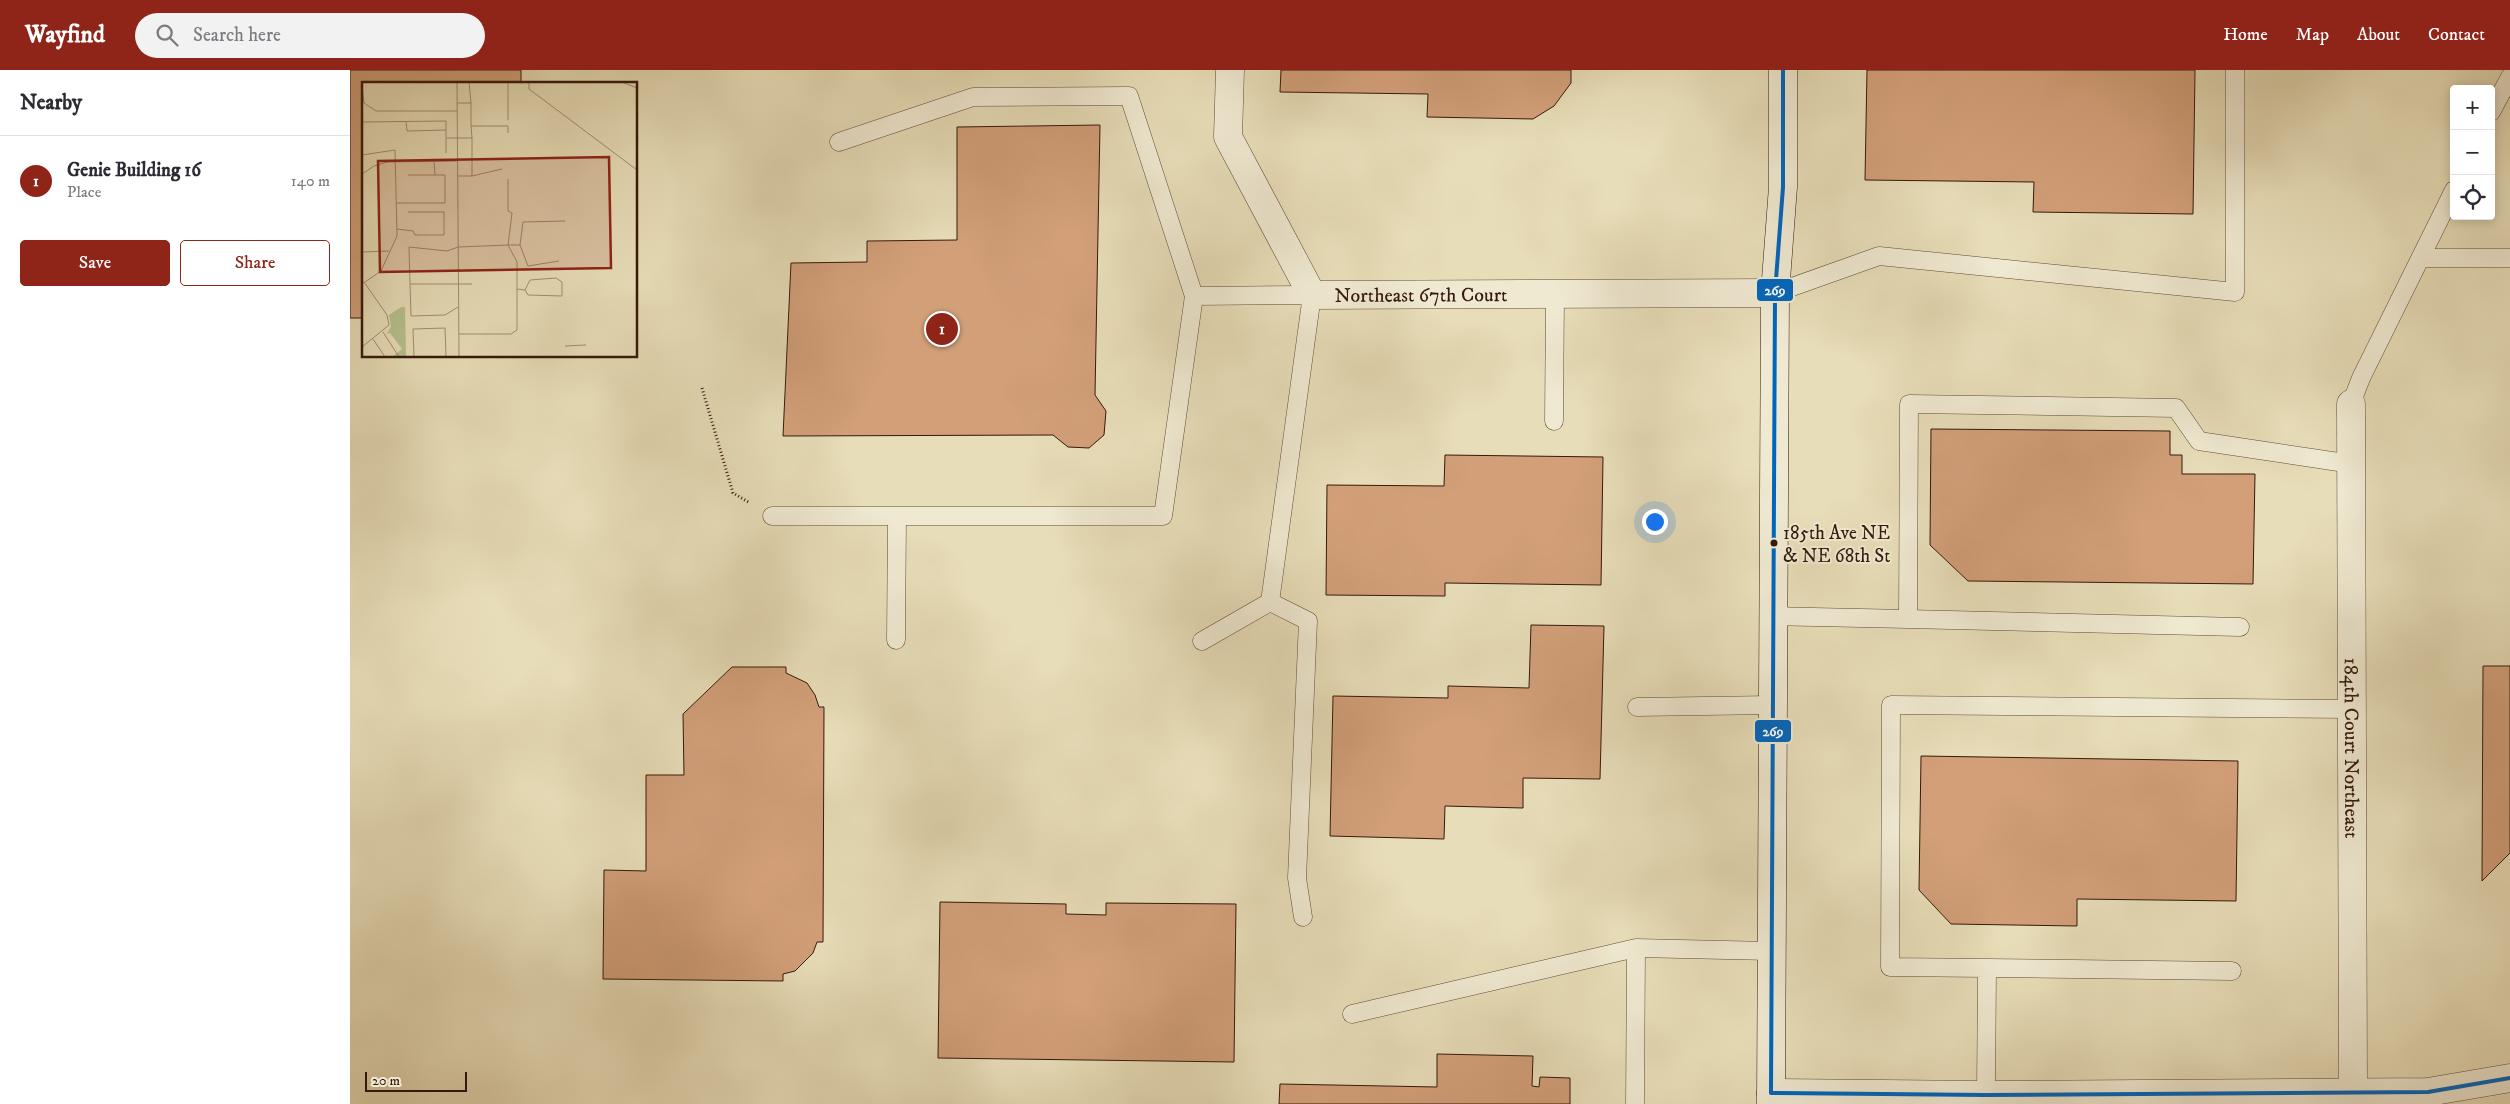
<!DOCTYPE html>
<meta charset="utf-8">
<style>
:root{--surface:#fff;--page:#f2f2f3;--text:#2b2b33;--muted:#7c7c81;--line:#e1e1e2;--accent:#8f2418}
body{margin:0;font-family:"IM FELL DW Pica",serif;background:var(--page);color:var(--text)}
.controls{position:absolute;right:15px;top:15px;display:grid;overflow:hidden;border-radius:5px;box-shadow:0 2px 12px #0003}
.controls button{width:45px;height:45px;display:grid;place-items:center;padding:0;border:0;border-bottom:1px solid var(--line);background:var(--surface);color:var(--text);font:25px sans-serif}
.scale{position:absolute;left:15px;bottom:12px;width:102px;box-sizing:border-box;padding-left:5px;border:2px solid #35190b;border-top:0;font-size:14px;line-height:18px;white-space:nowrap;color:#35190b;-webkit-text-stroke:4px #efe9d1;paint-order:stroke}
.you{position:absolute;left:1304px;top:451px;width:18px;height:18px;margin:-12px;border:4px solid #fff;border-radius:50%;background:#1a73e8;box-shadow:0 0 0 8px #1a73e833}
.badge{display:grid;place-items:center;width:32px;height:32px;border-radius:50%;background:var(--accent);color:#fff;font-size:16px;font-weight:700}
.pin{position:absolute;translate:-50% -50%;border:2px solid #fff;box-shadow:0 1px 5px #0006}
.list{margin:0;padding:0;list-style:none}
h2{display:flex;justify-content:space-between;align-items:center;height:65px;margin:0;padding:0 20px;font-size:21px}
h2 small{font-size:16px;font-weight:400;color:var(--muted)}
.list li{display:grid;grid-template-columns:32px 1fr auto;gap:15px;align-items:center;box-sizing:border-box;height:90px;padding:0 20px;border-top:1px solid var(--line)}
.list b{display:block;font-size:19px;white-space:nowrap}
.list p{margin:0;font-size:16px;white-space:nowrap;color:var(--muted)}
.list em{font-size:16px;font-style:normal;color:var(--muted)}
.actions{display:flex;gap:10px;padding:15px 20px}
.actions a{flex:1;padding:11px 0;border:1px solid var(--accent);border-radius:5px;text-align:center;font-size:18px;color:var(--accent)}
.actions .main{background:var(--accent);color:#fff}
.icon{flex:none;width:28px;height:28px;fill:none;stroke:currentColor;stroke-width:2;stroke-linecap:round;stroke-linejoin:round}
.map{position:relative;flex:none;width:2160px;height:1034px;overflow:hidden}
header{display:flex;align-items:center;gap:30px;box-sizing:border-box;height:70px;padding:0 25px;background:var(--accent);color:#fff}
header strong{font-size:24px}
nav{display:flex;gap:28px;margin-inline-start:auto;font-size:18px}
.search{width:350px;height:45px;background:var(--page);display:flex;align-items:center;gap:12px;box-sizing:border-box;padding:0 18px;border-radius:28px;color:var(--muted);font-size:19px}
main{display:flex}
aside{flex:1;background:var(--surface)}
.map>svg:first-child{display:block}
.building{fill:#d29f79;stroke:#35190b}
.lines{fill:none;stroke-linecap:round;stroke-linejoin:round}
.lane-casing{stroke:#624a36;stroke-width:19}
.street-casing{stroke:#624a36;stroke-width:29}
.secondary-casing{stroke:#35190b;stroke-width:29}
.path{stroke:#35190b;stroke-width:3;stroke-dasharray:1 2.5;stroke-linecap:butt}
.lane{stroke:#efe9d1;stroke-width:18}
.street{stroke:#efe9d1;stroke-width:28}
.secondary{stroke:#efe9d1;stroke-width:28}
.bus-1-casing{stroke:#efe9d1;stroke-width:8}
.bus-1{stroke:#0065bd;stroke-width:4}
.bus-dot{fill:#35190b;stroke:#efe9d1;stroke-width:2}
.labels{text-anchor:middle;stroke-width:4;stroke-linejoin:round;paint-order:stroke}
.bus-label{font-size:19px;fill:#35190b;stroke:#efe9d1;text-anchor:start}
.street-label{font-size:20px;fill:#35190b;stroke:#efe9d1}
.inset-road{fill:none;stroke:#a08f73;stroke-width:1}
.view{fill:#8f2418;fill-opacity:0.15;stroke:#8f2418;stroke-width:2.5}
.inset-edge{fill:none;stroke:#35190b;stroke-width:2.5}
.line-badge{stroke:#efe9d1;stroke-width:2}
.badge-label{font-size:14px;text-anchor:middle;font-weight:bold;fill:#fff}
</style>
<header>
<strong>Wayfind</strong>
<div class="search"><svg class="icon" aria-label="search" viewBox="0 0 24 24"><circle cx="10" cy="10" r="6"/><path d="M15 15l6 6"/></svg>Search here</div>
<nav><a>Home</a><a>Map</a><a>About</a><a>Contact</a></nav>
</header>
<main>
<aside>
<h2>Nearby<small></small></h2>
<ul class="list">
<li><span class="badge">1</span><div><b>Genie Building 16</b><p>Place</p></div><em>140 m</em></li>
</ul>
<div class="actions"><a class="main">Save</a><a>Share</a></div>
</aside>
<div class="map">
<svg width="2160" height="1034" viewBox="0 0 2160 1034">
<rect width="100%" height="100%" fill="#e7ddb8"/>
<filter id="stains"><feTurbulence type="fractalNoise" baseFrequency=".004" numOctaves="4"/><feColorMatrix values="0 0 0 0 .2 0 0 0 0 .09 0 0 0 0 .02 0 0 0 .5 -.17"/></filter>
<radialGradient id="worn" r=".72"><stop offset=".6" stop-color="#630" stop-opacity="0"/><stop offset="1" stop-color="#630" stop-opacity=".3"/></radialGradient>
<path class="building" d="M0,0H171V14H14V248H0Z
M931,0H1221V13L1204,36L1183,49L1077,47L1078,24L930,22Z
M1517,0H1845L1843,144L1683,142L1684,112L1515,110Z
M750,55L745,325L756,341L754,365L739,378L718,377L703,365L433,366L441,193L517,192V171L607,170V57Z
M1581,359L1820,361V385H1832V404H1905L1903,514L1618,511L1580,475Z
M1095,385L1253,387L1251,515L1095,513V526L976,525L977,415L1094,416Z
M1181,555L1254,556L1250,709L1173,708V738L1095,736L1094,769L980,766L983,626L1098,628V616L1179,618Z
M2133,596H2160V783L2132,811Z
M382,597H436V603L457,613L465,625L469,637H474L473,872H467L463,883L445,901L433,904V911L253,909L254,800L296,801V705H334L333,644Z
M1571,686L1888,691L1886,831L1727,829V856L1601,854L1569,820Z
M590,832L716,834V844L756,845V833L886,834L884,992L588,988Z
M1087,984L1183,986L1182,1016L1189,1017L1190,1007L1220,1008V1034H929L930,1014L1087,1017Z"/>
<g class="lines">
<g class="lane-casing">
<path id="lane" d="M2141,42L2160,7
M2071,188H2160
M1425,223L1529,186L1885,222V0
M844,226L962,225L920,532
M2001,334L2011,308L2104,120
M1204,351L1205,224
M422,446H813L844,226L779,26L623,27L489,72
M920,532L958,551L947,808L953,847
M1422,546L1558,549
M1890,557L1558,549L1559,334L1826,338L1849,371L2002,394
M546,570L547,446
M852,571L920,532
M1287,637L1422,635
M1637,898L1540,897L1541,635L2002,639
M1002,944L1286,878
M1636,1025L1637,898L1882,901
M1285,1034L1286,878L1421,881"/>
</g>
<g class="street-casing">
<g id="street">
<path id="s1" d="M880,0L878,67L962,225L1425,223"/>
<path id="s2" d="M2001,334L2003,1022"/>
<path d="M1421,1023L1636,1025L2078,1022L2160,1008"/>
</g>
</g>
<g class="secondary-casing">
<path id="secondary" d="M1421,1034L1425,223L1433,117V0"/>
</g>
<path class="path" d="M352,318L383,423L400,433"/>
<use href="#lane" class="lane"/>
<use href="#street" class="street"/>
<use href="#secondary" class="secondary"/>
<g class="bus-1-casing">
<path id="bus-1" d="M1433,0V117L1425,223L1421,1023L1636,1025L2078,1022L2160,1008"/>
</g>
<use href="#bus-1" class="bus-1"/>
</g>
<circle class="bus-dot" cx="1424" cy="473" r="4.5"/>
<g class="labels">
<g class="bus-label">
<text x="1433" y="469">185th Ave NE<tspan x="1433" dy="23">&amp; NE 68th St</tspan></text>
</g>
<g class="street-label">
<text dy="7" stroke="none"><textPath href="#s1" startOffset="355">Northeast 67th Court</textPath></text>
<text dy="7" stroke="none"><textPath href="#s2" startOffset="344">184th Court Northeast</textPath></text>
</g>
</g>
<g transform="translate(12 12)">
<rect width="275" height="275" fill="#e7ddb8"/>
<path d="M39,225H43L44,275H30L40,267L28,251L25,252L29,244L27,233Z" fill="#b6c08e"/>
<path class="inset-road" d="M95,0L97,275M146,0V38M167,0V7L275,88M260,0L275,6M0,5L2,21L14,29H95M95,21H109L107,0M109,21V44M44,39L45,49L84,48M0,40L84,39V71M84,56H110L109,44H146V51M0,62V73L33,68L35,154L19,189L0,202M0,92L12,84L25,80L95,79M46,93H73L72,79M96,94H110V56M110,94L140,87M146,97V129L150,131L146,163H158M34,121H83V93H73M35,147L51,149L53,153H82V130H46M0,170L27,169M197,179L166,184L158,163L161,140L203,139M48,202L49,234L83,233L96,225M155,207L163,208L166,213L200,214V200L194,196L168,198L163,208M21,250L37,275M97,252H149L155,248V180L146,163L96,165L85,169L47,165L48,202H110M11,257L23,275M203,264L224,263M0,265L27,243L25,233L2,200M52,275L51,247L83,246L84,275"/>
<path class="view" d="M247,75L249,186L18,190L16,79Z"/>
<rect width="275" height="275" class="inset-edge"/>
</g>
<g class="line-badge">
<rect x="1406" y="208" width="38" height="24" rx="5" fill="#0065bd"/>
<rect x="1404" y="649" width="38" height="24" rx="5" fill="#0065bd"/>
</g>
<g class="badge-label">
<text x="1425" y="225">269</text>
<text x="1423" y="666">269</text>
</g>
<rect width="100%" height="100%" filter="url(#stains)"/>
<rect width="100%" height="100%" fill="url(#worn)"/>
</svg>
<div class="controls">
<button>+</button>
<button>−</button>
<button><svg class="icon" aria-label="locate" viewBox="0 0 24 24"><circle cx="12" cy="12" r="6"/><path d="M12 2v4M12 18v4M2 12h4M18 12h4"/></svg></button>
</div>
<div class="scale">20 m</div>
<div class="you"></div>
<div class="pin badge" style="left:592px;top:259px">1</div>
</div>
</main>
